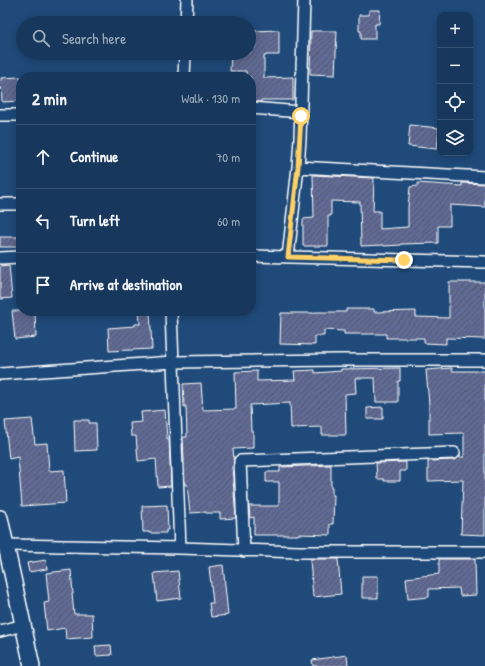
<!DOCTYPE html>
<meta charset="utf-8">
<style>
:root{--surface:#17385c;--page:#203f62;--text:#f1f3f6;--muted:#9eacbb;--line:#365272}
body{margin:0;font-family:"Patrick Hand",sans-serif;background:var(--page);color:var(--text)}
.controls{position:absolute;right:12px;top:12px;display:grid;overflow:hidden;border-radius:8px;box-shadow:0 2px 10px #0003}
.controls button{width:36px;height:36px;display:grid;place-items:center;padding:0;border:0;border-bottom:1px solid var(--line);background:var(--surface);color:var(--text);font:20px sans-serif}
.stop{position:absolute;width:12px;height:12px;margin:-9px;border:3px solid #ffd166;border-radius:50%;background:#fff}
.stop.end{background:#ffd166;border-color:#fff;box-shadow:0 1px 4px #0008}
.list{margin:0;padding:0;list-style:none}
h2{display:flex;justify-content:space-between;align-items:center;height:52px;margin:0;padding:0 16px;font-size:17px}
h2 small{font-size:13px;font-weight:400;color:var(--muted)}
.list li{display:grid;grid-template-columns:26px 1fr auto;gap:12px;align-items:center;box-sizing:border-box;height:64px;padding:0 16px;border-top:1px solid var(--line)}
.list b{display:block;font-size:15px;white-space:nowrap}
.list em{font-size:13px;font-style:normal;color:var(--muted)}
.icon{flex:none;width:22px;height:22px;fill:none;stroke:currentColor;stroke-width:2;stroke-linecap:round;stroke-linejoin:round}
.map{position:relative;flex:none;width:485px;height:666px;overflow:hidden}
.search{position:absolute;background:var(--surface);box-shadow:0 2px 10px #0003;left:16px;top:16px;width:240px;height:44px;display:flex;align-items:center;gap:10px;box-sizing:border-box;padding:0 14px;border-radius:22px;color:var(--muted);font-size:15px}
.panel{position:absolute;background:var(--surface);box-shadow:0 2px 10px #0003;left:16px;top:72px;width:240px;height:244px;border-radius:16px}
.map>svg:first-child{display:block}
.building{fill:url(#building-hatch);stroke:#fff}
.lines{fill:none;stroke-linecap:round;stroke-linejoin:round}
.street-casing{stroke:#fff;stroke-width:14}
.secondary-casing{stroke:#fff;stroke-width:18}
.street{stroke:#1f4a7a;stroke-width:11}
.secondary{stroke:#1f4a7a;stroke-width:15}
.route{stroke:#ffd166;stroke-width:5}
</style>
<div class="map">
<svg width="485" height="666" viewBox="0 0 485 666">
<defs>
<pattern id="building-hatch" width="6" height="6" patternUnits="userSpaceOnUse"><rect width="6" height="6" fill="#5f6b95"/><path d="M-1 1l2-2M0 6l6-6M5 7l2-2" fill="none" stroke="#545869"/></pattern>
</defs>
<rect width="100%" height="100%" fill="#1f4a7a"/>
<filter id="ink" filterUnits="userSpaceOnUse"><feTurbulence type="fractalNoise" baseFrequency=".025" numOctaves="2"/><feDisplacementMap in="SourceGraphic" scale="8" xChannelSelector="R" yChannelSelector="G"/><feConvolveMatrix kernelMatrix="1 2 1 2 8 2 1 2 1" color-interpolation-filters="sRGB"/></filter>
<g filter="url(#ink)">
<path class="building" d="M369,10H380L379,24H375V39H361V31H359V15H369Z
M279,30V55H266V56H264V78L293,77V100H261V102L251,101V77H246V71H230L231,53H250V49L255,48L254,31Z
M311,31H337L335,75L310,74Z
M21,77V101L2,102L1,78Z
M410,125L439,128L437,149L408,146Z
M313,175L374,178L373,211H380V229L408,227V207L410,187L418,186V183L462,186V183L485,184V207L450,205V226H438V243L401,244V245L384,246V245L361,246L360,202L331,201V216H328V246H303V219L314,218Z
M0,237H21V247H0Z
M9,265L12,298L0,299V266Z
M449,282H485V339L446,338V344L424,343V338H386V334H344V331L324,330V336H315V345L280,344L281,313H315V312H346V309H374V312L416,311V317L449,318Z
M12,311H28V313L35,312L36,337L15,339Z
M139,311H150L152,349L109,351L108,328L135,326V324H140Z
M400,368V381H398V402H376L375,378H355L356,393L345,394L346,435H322V427L291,428L290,403L250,405L251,431H253V448L233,449L234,459L233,467H232L236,518L220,519V513H206V512L190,513L187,484L185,485L183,437H187L186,406L184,407L183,384L201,383L203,410L236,409L235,372L257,371V381L295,380L294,371L315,370V373L341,371V369Z
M452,368V371H485V535L461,534L463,480L428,481V461L454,460L459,457H464V433L429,434V404L426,370Z
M383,407V419H367V408Z
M165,410L167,439L169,438L171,486L158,487L156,459L138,461L136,436H131L130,423L142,422L141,412Z
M32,419L35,444L47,443L49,471L64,470L66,503L22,506L18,457L9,459L5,421Z
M74,420H89V423H96L97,450L75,451Z
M406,462V471H400V481H384V479H377L376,463Z
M331,465V488H332V495H334L333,524H330V535L298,534V535H254V517L250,518L249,506H279V482H266V472H280V467Z
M167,505L168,530H166V533H149V532H143L142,506Z
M317,559H338L341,594L313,597L310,560Z
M439,559H475L476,595L460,596L459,588L429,589V597L408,599L406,578L439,574Z
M46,560L47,569L29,572L27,563Z
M223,565L228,615L211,617L209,603H213L209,567Z
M71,570L73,594H72L74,614H92L93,637L66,639L65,628L47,631L44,603L49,602L46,573Z
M178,571L181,598L157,601L154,573Z
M362,576H378V598H362Z
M111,645L112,655L96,656L95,646Z
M347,655L348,666H313L312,660Z"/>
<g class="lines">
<g class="street-casing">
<path id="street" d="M186,23L187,0
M184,77L185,53
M251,108L301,112
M0,115H21
M298,167L485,177
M0,204H21
M251,256L485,262
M288,257L298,167L300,139L304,0
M0,258L21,257
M171,311L180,548
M0,374L173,362L341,360H485
M6,545L180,548L299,552H485
M244,551L240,461L454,453
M0,631L24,625"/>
</g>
<g class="secondary-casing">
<path id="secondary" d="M0,518L32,666"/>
</g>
<use href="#street" class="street"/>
<use href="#secondary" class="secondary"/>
</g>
</g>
<g class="lines" filter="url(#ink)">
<path class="route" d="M301,116L298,167L288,257L404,260"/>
</g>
</svg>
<div class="controls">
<button>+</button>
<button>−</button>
<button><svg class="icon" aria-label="locate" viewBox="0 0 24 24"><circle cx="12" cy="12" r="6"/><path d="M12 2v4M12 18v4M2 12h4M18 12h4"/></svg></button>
<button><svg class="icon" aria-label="layers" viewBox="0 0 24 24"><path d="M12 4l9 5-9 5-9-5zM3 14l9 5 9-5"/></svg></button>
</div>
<div class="stop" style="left:301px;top:116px"></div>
<div class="stop end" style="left:404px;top:260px"></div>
<div class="search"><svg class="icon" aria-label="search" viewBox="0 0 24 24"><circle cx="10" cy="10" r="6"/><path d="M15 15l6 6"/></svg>Search here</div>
<section class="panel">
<h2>2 min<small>Walk · 130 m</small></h2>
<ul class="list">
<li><svg class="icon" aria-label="ahead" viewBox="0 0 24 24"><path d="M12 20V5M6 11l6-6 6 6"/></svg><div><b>Continue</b></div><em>70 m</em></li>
<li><svg class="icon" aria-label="left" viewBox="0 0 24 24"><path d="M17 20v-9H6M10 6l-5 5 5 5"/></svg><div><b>Turn left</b></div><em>60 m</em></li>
<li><svg class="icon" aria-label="arrive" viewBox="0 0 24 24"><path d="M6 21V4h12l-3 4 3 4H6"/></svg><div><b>Arrive at destination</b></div></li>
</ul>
</section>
</div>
